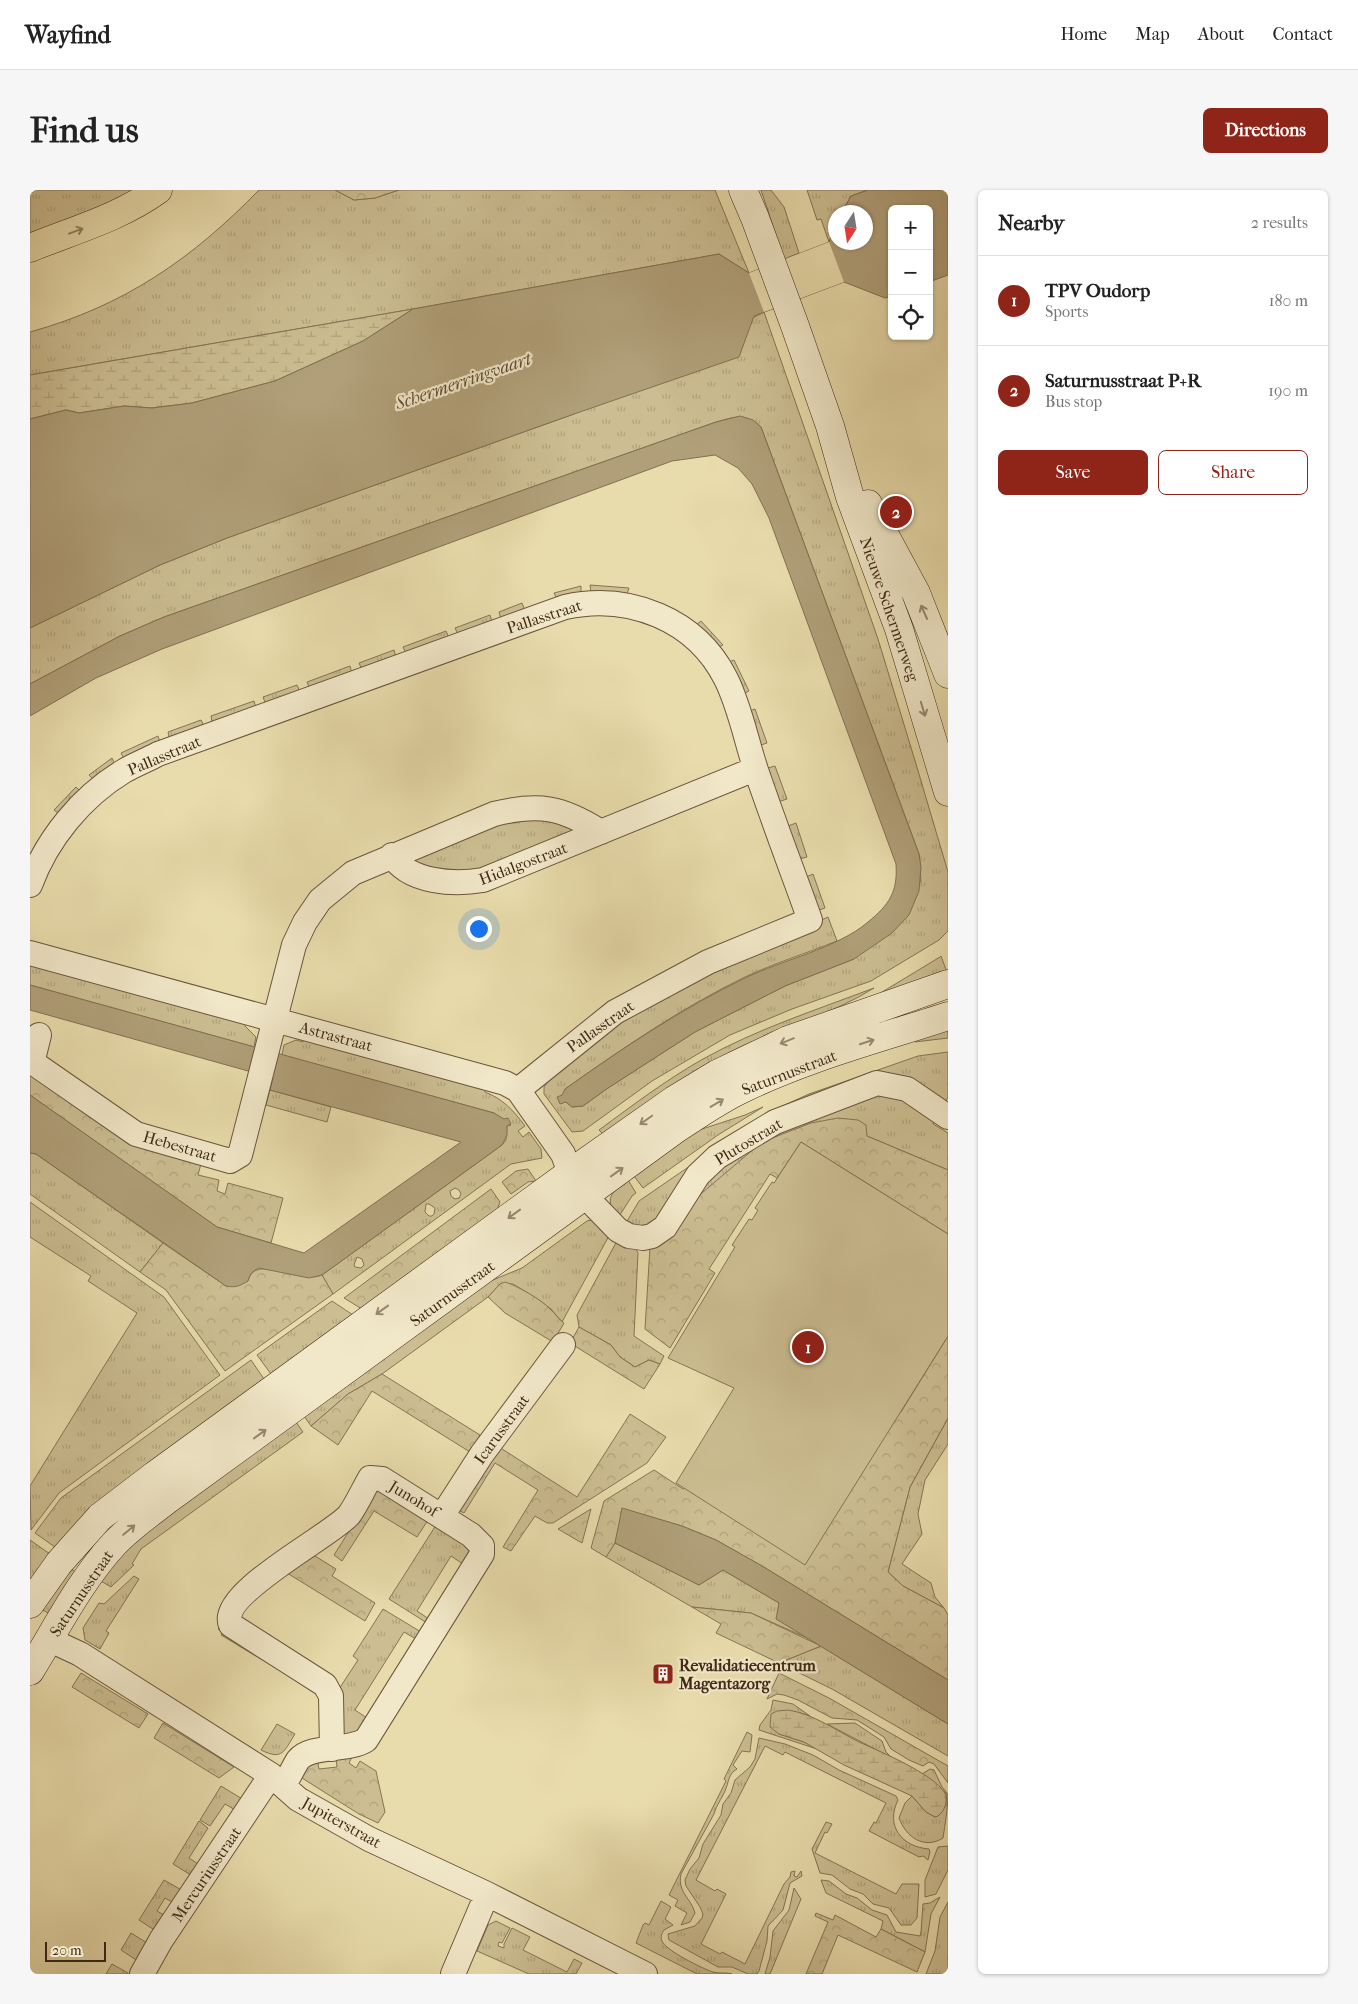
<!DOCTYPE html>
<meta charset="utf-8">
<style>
:root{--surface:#fff;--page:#f6f6f6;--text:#222;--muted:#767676;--line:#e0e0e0;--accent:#8f2418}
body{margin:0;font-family:"IM FELL French Canon",serif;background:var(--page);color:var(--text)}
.controls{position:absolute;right:15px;top:15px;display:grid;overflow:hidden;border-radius:8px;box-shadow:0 1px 4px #0004}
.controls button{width:45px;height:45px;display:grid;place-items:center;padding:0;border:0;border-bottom:1px solid var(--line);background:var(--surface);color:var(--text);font:25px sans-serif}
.compass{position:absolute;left:798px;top:15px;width:45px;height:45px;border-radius:50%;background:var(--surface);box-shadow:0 1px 4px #0004;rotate:192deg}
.scale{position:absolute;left:15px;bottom:12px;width:61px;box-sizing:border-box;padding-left:5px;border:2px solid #402915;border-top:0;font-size:14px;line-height:18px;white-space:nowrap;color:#402915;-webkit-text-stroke:4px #f1e8c9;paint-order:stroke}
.you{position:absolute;left:448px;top:738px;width:18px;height:18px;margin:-12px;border:4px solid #fff;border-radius:50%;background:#1a73e8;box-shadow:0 0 0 8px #1a73e833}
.badge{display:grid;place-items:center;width:32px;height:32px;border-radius:50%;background:var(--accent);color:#fff;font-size:16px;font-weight:700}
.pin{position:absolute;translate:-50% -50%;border:2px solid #fff;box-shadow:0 1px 5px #0006}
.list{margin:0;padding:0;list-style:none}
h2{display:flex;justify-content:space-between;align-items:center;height:65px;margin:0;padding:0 20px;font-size:21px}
h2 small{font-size:16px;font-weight:400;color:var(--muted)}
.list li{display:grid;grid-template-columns:32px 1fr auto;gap:15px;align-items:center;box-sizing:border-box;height:90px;padding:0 20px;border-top:1px solid var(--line)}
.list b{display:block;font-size:19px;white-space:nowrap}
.list p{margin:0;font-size:16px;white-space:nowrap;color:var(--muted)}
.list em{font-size:16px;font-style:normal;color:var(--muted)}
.actions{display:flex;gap:10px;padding:15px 20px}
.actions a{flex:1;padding:11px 0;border:1px solid var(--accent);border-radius:8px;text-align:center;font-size:18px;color:var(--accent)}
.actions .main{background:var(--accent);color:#fff}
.icon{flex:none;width:28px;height:28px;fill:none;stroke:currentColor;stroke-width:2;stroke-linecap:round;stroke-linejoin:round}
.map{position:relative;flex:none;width:918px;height:1784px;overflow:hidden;border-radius:8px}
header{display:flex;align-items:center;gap:30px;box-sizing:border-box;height:70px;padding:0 25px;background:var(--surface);border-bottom:1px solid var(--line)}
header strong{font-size:24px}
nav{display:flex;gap:28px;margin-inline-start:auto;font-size:18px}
.intro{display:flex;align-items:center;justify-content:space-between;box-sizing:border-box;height:120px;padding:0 30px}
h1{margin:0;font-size:35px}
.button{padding:12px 22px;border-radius:8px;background:var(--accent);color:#fff;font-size:18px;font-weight:700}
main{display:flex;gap:30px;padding:0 30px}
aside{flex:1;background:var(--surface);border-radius:8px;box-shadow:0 1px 4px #0004}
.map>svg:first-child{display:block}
.grass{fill:url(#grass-tufts);stroke:#867454;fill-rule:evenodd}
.forest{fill:url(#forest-crowns);stroke:#867454}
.wetland{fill:url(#wetland-marsh);stroke:#867454}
.pitch{fill:#ccbe92;stroke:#867454}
.water{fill:#b09f79;stroke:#837051}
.pier{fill:#e9dcac}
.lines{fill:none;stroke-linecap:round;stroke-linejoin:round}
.street-casing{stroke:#6a563b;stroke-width:26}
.secondary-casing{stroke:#402915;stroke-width:29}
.highway-casing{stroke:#402915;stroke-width:29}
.street{stroke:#f1e8c9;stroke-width:24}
.secondary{stroke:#f1e8c9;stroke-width:28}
.highway{stroke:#e9dcac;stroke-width:28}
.oneway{stroke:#948260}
.oneway2{stroke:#98886f}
.labels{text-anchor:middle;stroke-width:4.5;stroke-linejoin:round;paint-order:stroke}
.street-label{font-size:16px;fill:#402915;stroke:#f1e8c9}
.poi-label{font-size:16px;font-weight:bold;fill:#402915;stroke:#f1e8c9;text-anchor:start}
.water-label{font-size:18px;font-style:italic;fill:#624c33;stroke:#f1e8c9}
</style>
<header>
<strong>Wayfind</strong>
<nav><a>Home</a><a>Map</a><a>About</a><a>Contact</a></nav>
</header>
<div class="intro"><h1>Find us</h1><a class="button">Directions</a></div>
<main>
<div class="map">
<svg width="918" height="1784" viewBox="0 0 918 1784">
<defs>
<pattern id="grass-tufts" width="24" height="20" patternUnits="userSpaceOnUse" patternTransform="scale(1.25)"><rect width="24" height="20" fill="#ccbe92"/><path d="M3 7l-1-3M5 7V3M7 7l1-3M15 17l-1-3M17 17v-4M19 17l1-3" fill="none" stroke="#b0a37d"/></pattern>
<pattern id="forest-crowns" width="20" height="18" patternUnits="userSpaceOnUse" patternTransform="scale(1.25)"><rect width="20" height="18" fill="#ccbe92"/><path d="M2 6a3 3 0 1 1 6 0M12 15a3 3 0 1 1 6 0" fill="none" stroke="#b0a37d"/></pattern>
<pattern id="wetland-marsh" width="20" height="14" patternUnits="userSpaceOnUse" patternTransform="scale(1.25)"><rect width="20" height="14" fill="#ccbe92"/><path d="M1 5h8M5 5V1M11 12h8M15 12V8" fill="none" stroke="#b0a37d"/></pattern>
</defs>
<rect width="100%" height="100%" fill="#e9dcac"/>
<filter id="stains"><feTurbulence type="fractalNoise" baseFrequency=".004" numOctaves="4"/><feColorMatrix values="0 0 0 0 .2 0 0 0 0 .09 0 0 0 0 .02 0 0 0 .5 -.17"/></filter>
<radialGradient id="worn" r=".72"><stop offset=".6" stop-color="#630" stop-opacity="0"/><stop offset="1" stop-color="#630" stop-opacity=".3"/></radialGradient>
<path class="grass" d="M5,0H105L90,10L0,48V4Z
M229,0H305L324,10L345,8L369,0H685L719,83L689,64L383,119L0,185V142C94,116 162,69 229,0Z
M731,0H741L754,17L769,63L754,69Z
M777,0H838L821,6L812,22H806L805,37L799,52L791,29L787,30Z
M734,122L848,449L886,574L918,682V741L909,750L841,791L762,819L700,845L622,891L553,941L542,942L514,904V897L517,893L515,890L589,831L638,803L798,727L807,751C777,763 745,773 715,787C651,818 593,858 535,899L536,912L542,917L553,916L578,898L665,842L755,796L824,769L891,691L889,664L731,237C714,222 705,227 686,232L134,427L90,446L0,494V438L130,375L197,348L544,224Z
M560,395L599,398L596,407L561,402Z
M551,396V404L527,409L524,403Z
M492,413L496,423L471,429L469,422Z
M460,425L462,432L429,446L425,438Z
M671,431L693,455L686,458L666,435Z
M416,441L419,448L377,465L373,457Z
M364,460L366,467L332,480L329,473Z
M704,470L719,501L713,504L699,472Z
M320,476L322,483L279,497L277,492Z
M267,495L270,502L236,515L233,507Z
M224,511L226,518L182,532L181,526Z
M725,519L737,553L731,555L719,521Z
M171,530L174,536L139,547L138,542Z
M128,546L130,552L95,571L91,563Z
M82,568L85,574L65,591L59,585Z
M745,576L757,609L748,612L738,578Z
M46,597L50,601L31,625L24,620Z
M487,629H517L549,639L434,685L377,671L471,633Z
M766,633L777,667L769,669L758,636Z
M783,684L795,718L789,720L774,688Z
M911,766L918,785L834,813L910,767Z
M0,771L216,831L215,836L226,847L224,857L0,795Z
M844,798C803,824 756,836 712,856C662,879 618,912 573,944L569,940C603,915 636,890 673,869C727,839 786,820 844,798Z
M918,837V848L885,852L884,848Z
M275,846L456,897L455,902C473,909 483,920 495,936L488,941L493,947L499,942L511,959L512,968L481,974L303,1104L292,1085L472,955L476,950L477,936L481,935L464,923L252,865L254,855L266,850L273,852ZM425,998L429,1000L431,1004L429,1008L425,1009L421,1006L420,1001ZM396,1014H399L405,1018L404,1024L402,1026H399L395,1022ZM327,1067L332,1069L334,1075L331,1078L325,1077L324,1075Z
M918,862V907L914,915L875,892L707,944L706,942L737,923L779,904L888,866Z
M240,900L301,917L297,932L236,915Z
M844,904H864L906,928L903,934L918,943V980L837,946L659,1014L676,989L750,938Z
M733,917L688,945L613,998L604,986L666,941L715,925Z
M0,963L6,964L133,1053L110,1082L0,1004Z
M670,969L627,1031L613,1038L596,1033L609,1011Z
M598,990L606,1003L602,1006L588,1028C574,1009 580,1003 598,990Z
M0,1012L134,1107L190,1185L29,1303L1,1340L0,1296L107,1123L58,1091L61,1086L0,1047Z
M561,1030L580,1044L532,1132L521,1119L506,1108L483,1094H470L458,1107L352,1184L318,1204L281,1236L274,1226L458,1092L492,1078L557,1031Z
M588,1049L606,1059L608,1063L604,1146L634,1166L630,1174L619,1170L605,1177L590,1167L581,1155L549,1137L547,1125Z
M302,1111L323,1125L241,1184L227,1165Z
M221,1170L234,1189L25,1357L5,1343L31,1308Z
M918,1228V1254L895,1290L888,1324L892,1344L872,1374L901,1393L905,1407L914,1418L873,1396L858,1382L880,1297Z
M266,1232L273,1242L111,1359L102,1374L104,1375L81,1397L71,1391L89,1367L107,1349Z
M408,1332L442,1360L433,1374L421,1366L387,1421L399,1429L397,1433L359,1409Z
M0,1350L20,1364L0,1391Z
M585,1353L669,1395L693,1380L749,1413L747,1429L784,1451L721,1423L662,1417L576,1367Z
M36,1375L51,1386L22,1424L18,1423L11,1419Z
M104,1386L109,1389L76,1441L79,1443L70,1459L55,1450L53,1438L69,1413L74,1414Z
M353,1419L391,1442L386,1449L374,1442L325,1520L337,1528L330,1540L312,1548L307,1502L328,1470L323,1466Z
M791,1456L918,1534V1566L802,1499L749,1473Z
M743,1510L763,1514L780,1526L768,1522L749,1544L774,1552L790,1560L729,1540L730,1535L741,1520Z
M825,1533L852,1551L856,1562L862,1568L797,1534Z
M247,1534L265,1544C254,1561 253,1571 231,1560Z
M717,1542L722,1545L720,1562L712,1561L703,1575L707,1579C698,1584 699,1592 695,1601C691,1610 687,1614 684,1624L651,1684C647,1702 661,1708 665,1723L660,1732L651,1735L657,1723L645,1716L648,1710L639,1705L696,1591L694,1589Z
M729,1548L755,1554L783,1565L809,1580L866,1606L868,1610C855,1636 872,1657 899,1659L900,1662L898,1670L893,1666L889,1667L839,1641L844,1632L846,1633L856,1613L755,1562L753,1565L735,1556L666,1690L685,1701L687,1699L696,1704L671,1754L690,1764L692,1762L715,1774L754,1694L760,1687L761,1682L765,1681L764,1686L767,1687L771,1681L772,1686L760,1693L753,1720L738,1736L737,1751L729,1781L727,1784H718L702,1777H688L639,1750L638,1744L665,1736L672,1728L673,1724L670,1717L656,1696L655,1690L660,1679L669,1668L673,1654L691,1625L693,1614L701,1603L705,1590L720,1577L725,1569Z
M900,1579L904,1580L912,1597L918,1604C918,1619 915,1634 913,1648C894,1660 876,1647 869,1628L875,1613L882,1606L896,1622L905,1627L917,1615L916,1603L892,1584Z
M191,1596L214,1610L207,1621L195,1614L180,1636L170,1630Z
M169,1631L178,1638L159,1668L171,1676L164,1687L143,1674Z
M796,1632L802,1634L797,1643L795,1642L785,1663L866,1704L872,1694H889L887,1728L881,1735H871L859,1718L843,1714L833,1704L820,1699L802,1685L790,1683L782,1659Z
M918,1656V1680L906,1704L895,1707V1690L908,1657Z
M134,1690L155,1702L147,1715L135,1708L127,1721L139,1728L129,1743L109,1730Z
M791,1690L799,1691L816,1704L827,1708L842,1720L857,1725L866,1742L890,1746L891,1742L893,1714L900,1713L910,1707L901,1724L895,1762L851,1739L853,1731L796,1703Z
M764,1698L771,1709L740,1784H735L740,1767L743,1741L759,1720Z
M631,1711L641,1717L635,1729L643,1735L634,1740C632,1743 630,1747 632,1751C635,1760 673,1779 683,1782C689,1784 696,1782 702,1784H667L606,1753L613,1735L615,1733L619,1735Z
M918,1712V1784H896L905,1761L910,1727Z
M466,1731L480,1738L472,1753L469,1752L468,1756L474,1758V1754L482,1738L500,1747L493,1760L537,1782L544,1769L552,1773L546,1784H499L447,1761L458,1735Z
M101,1743L122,1756L111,1773L91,1760Z
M82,1774L98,1783V1784H76Z"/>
<path class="forest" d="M305,0H369L345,8L324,10Z
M0,879L172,970L168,985L189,990L187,1001L195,1004L198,993L253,1008L241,1053L187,1037L0,905Z
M808,928L828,930L836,935L837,946L918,980V1044L771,952L747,988L740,984L679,1079L685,1083L640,1158L615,1139L620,1057L659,1014L732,952L781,933Z
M498,979L506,991L498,992L481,1004L472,992L486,981Z
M461,999L470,1012L467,1020L332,1119L314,1108Z
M133,1053L196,1096L218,1091C225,1062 270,1095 292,1085L303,1104L195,1181L136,1100L110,1082Z
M475,1092C486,1095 512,1110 520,1119C525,1123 528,1129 534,1133L523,1152L475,1123L458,1107L470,1094Z
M549,1137L581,1155L590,1167L605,1177L619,1170L630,1174L614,1199L540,1153Z
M918,1146V1228L880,1297L858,1382L873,1396L914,1418L918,1425V1490L732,1376L686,1350L652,1336L593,1319L585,1353L576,1367L561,1358L574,1311L624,1280L653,1299L871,1222Z
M352,1184L450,1245L440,1262L342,1201L308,1255L281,1236L318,1204Z
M600,1224L636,1247L617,1273L523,1333H517L505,1326L481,1361L473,1357L508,1300L465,1273L434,1323L430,1321L469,1257L547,1307Z
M353,1298L400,1327L387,1347L344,1321L312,1371L304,1365L345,1300Z
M561,1319L552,1353L528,1339Z
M285,1366L306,1379L302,1386L345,1413L335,1431L257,1383Z
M662,1417L721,1423L791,1456L749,1473L686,1443L691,1434Z
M192,1435L285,1502L191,1445L193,1442L188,1439Z
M51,1483L118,1524L109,1538L42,1497Z
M749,1483L799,1508L918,1576V1593L904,1574L899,1572L893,1576L879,1570L861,1559L854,1547L827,1530L802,1528L768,1510L754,1505L747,1504L737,1509Z
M133,1533L204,1577L189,1588L124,1548Z
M306,1567H322L319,1573L326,1578L330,1571L346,1581L355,1622L348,1633L329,1624L272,1588L280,1573L287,1569L289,1579L307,1577Z
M786,1723L803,1730L805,1725L846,1747L851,1739L895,1762L887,1782L808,1745L792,1784H776L798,1732L785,1726Z"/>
<path class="wetland" d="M383,119L333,151L245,191L162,213L122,218L94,216L49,223L36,220L0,229V185Z
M758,1520C784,1524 805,1540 829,1552C851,1562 902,1583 915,1603C918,1611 915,1621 908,1626L905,1627L896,1622L882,1606L814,1575L774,1552L749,1544L740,1537L741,1524L747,1521Z"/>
<path class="pitch" d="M771,952L918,1044V1146L775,1375L646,1293L704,1198L638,1168L705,1057L702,1055L719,1029L722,1030L728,1020L725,1018L742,992L744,993Z"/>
<path class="water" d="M838,0H918V85L899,92V19H862V106L855,108L814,92L724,126L709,167L544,224L197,348L130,375L0,438V229L36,220L49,223L94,216L122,218L162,213L245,191L333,151L383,119L689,64L719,83L799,52L805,37L806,52H836V22H812L821,6Z
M710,226L723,230L731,237L889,664L891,677L889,701L879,725L862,743L824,769L755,796L665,842L578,898L553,916L542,917L536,912L530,914L527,907L532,905L535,899C593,858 651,819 715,788C752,770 808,758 838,732C859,715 868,702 866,674L739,328L722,294L708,278L685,265L642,271L132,459L66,488L0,526V494L90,446L134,427L686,232Z
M0,795L464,923L474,929L478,928L481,934L477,936V945L472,955L292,1085L279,1088L229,1078C223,1081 220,1083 218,1091C210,1096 205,1098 196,1096L6,964L0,963V905L187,1037L274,1063L431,952L240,900L243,888L0,820Z
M592,1318L652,1336L686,1350L732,1376L918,1490V1534L746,1429L749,1413L693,1380L669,1395L585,1353Z"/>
<path class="pier" d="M799,52L814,92L734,122L719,83Z"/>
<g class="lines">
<g class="street-casing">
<path id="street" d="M362,665C378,693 425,695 453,690L725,579
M0,695C17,649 51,607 94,581C104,575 117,570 128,564L535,417C599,403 666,429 696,489C710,517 716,550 726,580C743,630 762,680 780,730L678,772L585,822L488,900
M0,763L475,893L488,900L533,964L540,983L555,1006L588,1040L599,1046L613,1048L622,1046L635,1037L668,985L687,967L745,932L847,893L877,899L918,927
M9,845L3,869L5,874L106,944L200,971L210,965L264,755L275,732L290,710L323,683L464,624C509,613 532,617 571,642
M412,1326L452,1264L533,1155
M20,1450L50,1464L241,1585L268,1609L339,1649L457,1704L615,1784
M254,1595C259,1587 263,1578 268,1570C281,1554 317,1562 336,1550L452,1364V1356L441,1345L352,1289L340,1288C333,1300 327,1314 319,1325C301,1346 186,1404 201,1435L295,1495L301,1506L302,1559
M112,1784L131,1750L241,1585
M423,1784L457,1704"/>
</g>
<g class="secondary-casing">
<path id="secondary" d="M713,0L725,28L765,136L800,236L820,307L869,439L918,602
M838,314L886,403L918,484
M0,1414L29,1373L70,1327L125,1285L540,983L644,910L687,884L758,850L918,794
M0,1481C26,1439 50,1391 84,1354C100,1337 119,1324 137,1310L646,939C666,926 686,912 708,901C774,868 848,849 918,826"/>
</g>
<g class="highway-casing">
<path id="highway" d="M0,58C44,40 89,28 128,0"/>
</g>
<use href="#street" class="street"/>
<use href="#secondary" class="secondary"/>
<use href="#highway" class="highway"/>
</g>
<defs><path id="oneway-shaft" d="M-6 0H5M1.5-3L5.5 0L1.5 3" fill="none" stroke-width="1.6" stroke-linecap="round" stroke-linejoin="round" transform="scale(1.25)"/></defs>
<use class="oneway" href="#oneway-shaft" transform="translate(46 41) rotate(-20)"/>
<g class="oneway2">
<use href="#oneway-shaft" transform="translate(894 422) rotate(-114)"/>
<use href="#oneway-shaft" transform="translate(893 519) rotate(73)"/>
<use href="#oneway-shaft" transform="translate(757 851) rotate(158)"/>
<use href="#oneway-shaft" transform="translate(837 852) rotate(-18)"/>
<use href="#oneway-shaft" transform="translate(687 913) rotate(-31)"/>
<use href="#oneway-shaft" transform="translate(616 930) rotate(145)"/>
<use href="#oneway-shaft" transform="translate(587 982) rotate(-36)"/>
<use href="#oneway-shaft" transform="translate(484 1024) rotate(144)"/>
<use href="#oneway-shaft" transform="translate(352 1120) rotate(144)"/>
<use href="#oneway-shaft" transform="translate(230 1244) rotate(-36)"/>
<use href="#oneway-shaft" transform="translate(99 1340) rotate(-40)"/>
</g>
<defs>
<g id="building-square" transform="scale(1.125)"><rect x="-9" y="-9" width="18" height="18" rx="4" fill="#8f2418" stroke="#f1e8c9"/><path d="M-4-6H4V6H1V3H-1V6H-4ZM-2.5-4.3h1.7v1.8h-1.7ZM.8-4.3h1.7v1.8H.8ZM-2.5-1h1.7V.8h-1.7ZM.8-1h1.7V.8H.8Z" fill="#fff"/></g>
</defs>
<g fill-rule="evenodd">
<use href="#building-square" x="633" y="1484"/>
</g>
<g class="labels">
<g class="street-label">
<text transform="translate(860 419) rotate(71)" y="6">Nieuwe Schermerweg</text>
<text transform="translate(514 426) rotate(-18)" y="6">Pallasstraat</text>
<text transform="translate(134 565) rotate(-23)" y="6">Pallasstraat</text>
<text transform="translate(493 673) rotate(-21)" y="6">Hidalgostraat</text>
<text transform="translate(570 836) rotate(-35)" y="6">Pallasstraat</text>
<text transform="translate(306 846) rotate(15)" y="6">Astrastraat</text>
<text transform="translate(759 882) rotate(-21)" y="6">Saturnusstraat</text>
<text transform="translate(718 951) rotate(-31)" y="6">Plutostraat</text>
<text transform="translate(150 956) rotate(16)" y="6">Hebestraat</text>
<text transform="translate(422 1103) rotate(-36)" y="6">Saturnusstraat</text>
<text transform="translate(471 1239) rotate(-54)" y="6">Icarusstraat</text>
<text transform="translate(384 1308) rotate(31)" y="6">Junohof</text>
<text transform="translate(51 1403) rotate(-56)" y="6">Saturnusstraat</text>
<text transform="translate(312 1632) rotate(29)" y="6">Jupiterstraat</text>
<text transform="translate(176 1684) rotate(-56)" y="6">Mercuriusstraat</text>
</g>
<g class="poi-label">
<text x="649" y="1481">Revalidatiecentrum<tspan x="649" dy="18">Magentazorg</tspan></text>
</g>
<g class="water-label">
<text transform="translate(433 191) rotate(-19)" y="6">Schermerringvaart</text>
</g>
</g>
<rect width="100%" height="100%" filter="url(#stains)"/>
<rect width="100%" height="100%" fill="url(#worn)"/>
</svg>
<div class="controls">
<button>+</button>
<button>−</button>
<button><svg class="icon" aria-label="locate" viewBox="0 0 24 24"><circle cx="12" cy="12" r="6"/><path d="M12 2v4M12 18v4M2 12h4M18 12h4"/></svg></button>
</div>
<svg class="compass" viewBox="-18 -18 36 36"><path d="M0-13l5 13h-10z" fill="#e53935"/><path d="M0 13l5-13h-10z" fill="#767676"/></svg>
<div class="scale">20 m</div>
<div class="you"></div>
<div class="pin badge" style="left:778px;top:1157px">1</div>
<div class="pin badge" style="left:866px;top:322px">2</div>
</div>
<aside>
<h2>Nearby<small>2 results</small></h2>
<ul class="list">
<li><span class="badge">1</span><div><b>TPV Oudorp</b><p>Sports</p></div><em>180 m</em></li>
<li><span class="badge">2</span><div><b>Saturnusstraat P+R</b><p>Bus stop</p></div><em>190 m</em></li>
</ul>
<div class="actions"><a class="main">Save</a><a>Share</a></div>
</aside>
</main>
